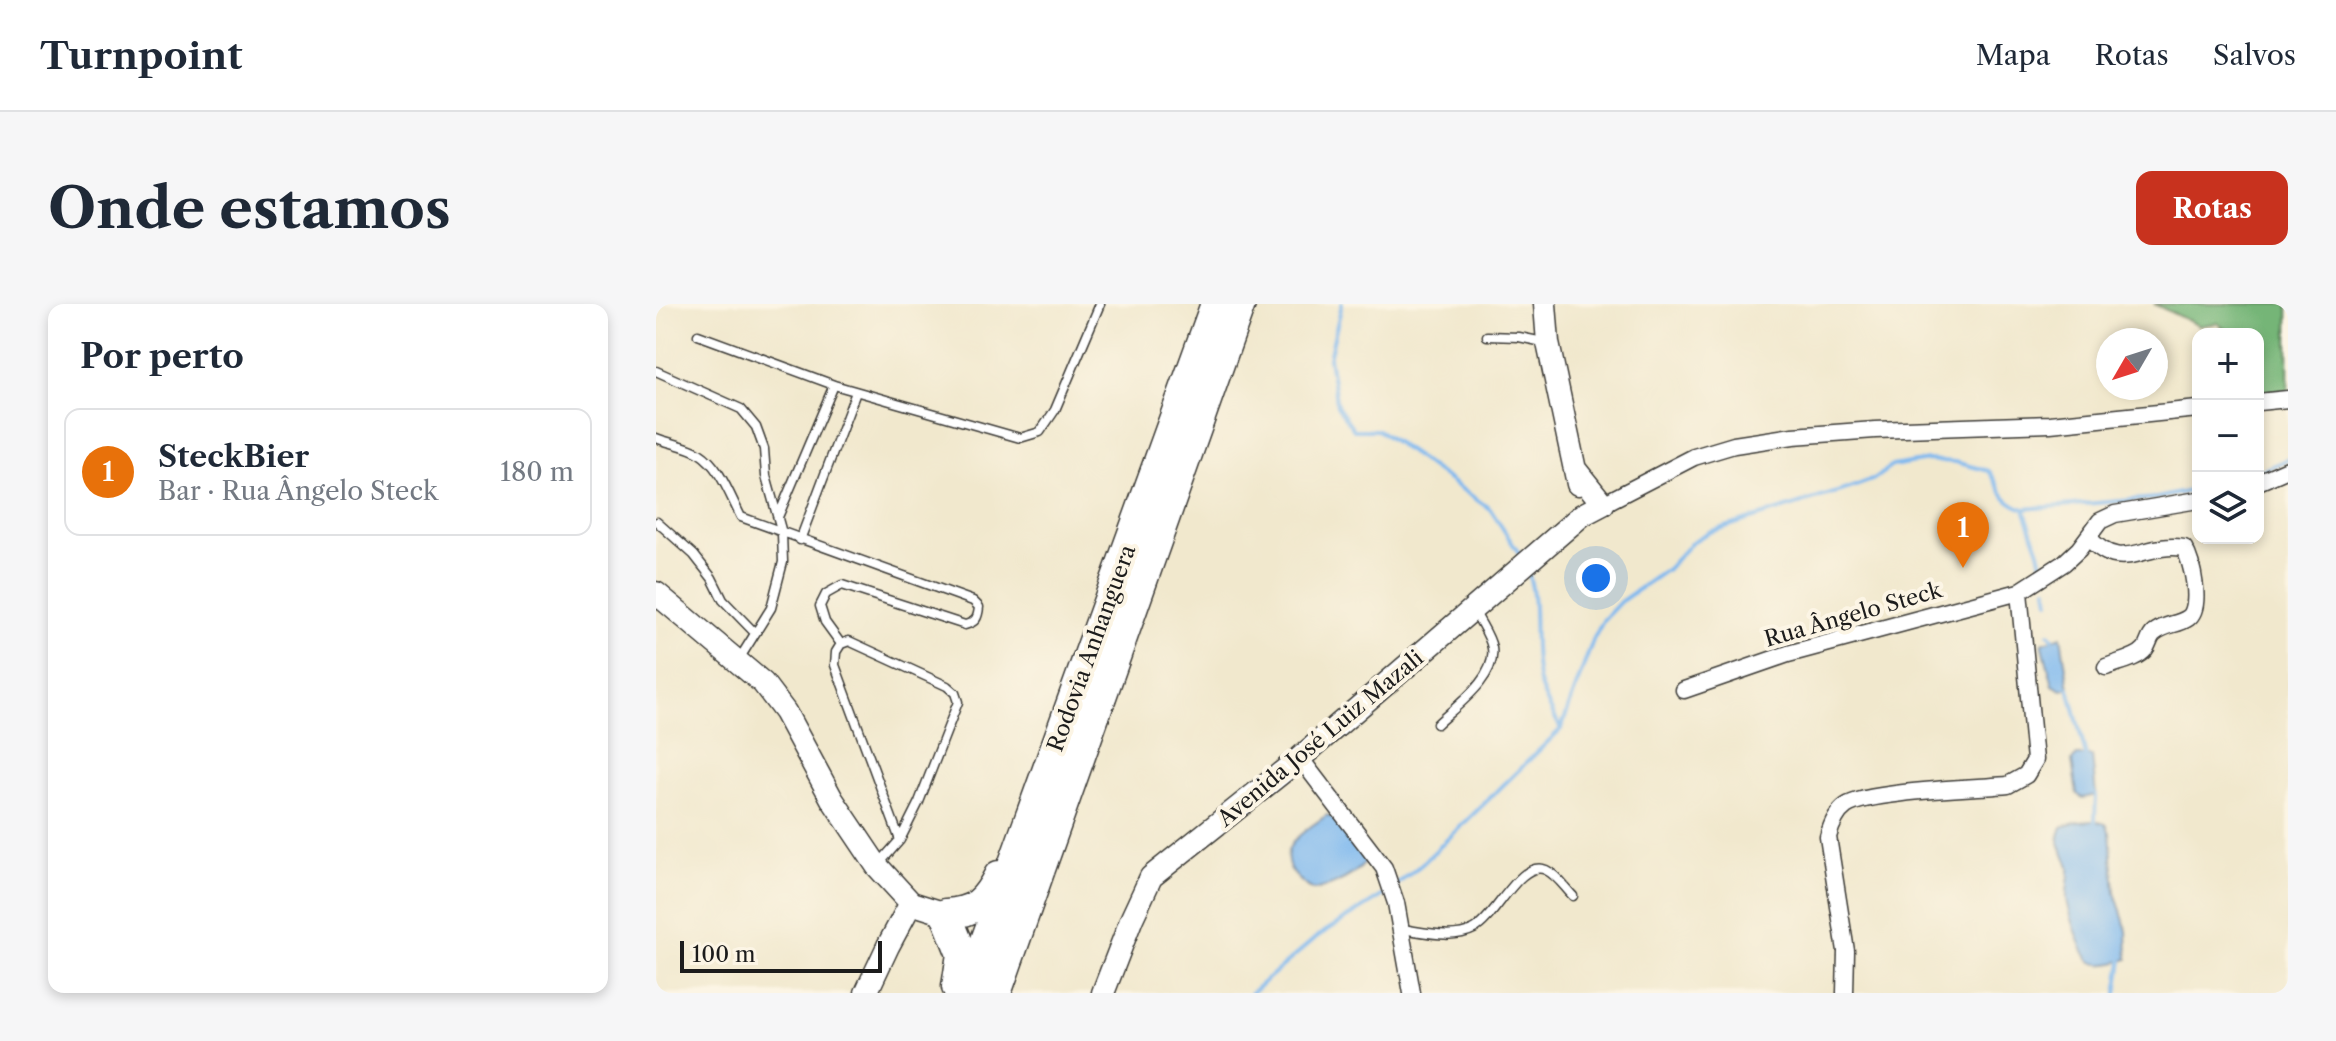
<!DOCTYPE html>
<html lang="pt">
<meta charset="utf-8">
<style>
:root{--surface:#fff;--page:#f6f6f7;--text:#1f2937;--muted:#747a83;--line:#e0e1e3;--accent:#c8321e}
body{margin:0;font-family:"Libre Caslon Text",serif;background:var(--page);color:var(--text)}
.controls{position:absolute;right:24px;top:24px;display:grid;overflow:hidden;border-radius:16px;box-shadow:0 4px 12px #0003}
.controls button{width:72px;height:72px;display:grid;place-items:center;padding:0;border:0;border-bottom:2px solid var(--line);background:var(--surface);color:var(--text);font:40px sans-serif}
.compass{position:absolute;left:1440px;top:24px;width:72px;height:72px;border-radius:50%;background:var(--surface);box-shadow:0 4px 12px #0003;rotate:231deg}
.scale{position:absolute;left:24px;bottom:20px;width:202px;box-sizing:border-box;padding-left:8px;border:4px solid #1c1c1c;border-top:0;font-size:22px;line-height:28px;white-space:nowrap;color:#1c1c1c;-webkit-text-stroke:6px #fcf5e5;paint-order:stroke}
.you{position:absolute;left:940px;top:274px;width:28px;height:28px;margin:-20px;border:6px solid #fff;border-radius:50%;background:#1a73e8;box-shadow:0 0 0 12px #1a73e833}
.badge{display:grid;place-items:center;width:52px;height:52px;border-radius:50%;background:var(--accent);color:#fff;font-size:26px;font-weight:700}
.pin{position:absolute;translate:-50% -66px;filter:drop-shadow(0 2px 4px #0008)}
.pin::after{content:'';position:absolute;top:42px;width:28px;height:24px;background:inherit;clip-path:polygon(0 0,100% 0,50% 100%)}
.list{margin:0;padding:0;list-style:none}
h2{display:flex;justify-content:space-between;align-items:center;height:104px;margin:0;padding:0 32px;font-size:34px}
h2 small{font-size:26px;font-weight:400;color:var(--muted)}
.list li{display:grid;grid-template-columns:52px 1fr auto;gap:24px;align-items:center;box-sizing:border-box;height:128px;margin:0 16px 16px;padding:0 16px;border:2px solid var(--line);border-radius:16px}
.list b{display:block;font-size:30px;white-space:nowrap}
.list p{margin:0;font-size:26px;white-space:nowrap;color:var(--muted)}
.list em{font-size:26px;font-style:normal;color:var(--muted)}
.icon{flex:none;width:44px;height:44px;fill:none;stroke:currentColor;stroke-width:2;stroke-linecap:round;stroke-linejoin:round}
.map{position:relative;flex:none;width:1632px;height:689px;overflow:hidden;border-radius:16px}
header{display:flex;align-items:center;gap:48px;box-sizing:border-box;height:112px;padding:0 40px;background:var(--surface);border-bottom:2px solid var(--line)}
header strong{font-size:38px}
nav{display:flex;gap:44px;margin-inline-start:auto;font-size:28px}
.intro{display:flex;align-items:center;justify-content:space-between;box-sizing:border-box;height:192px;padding:0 48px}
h1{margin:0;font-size:56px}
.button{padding:20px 36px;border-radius:16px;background:var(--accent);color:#fff;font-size:28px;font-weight:700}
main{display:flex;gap:48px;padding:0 48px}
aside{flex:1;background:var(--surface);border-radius:16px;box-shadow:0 4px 12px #0003}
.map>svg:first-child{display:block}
.forest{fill:#75b577;stroke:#48684a;stroke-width:2}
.water{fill:#7db8ef;stroke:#4c6a86;stroke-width:2}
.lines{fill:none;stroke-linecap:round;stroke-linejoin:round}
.stream{stroke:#7db8ef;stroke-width:4}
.lane-casing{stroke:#3c3b37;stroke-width:11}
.street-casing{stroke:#3c3b37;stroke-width:19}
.secondary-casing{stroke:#3c3b37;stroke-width:25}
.highway-casing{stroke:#3c3b37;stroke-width:33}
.lane{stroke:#fff;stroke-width:8}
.street{stroke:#fff;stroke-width:16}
.secondary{stroke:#fff;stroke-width:22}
.highway{stroke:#fff;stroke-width:30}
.labels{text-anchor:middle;stroke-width:8;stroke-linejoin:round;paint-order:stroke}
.street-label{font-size:22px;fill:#1c1c1c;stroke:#fcf5e5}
</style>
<header>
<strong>Turnpoint</strong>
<nav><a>Mapa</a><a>Rotas</a><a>Salvos</a></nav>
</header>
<div class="intro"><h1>Onde estamos</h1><a class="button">Rotas</a></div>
<main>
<aside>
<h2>Por perto<small></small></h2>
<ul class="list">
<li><span class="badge" style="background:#e8710a">1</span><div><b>SteckBier</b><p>Bar · Rua Ângelo Steck</p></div><em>180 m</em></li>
</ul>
</aside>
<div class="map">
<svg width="1632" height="689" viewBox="0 0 1632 689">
<rect width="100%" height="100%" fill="#fcf5e5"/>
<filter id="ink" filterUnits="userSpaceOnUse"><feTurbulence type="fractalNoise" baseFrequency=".0125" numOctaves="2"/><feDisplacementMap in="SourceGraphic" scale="16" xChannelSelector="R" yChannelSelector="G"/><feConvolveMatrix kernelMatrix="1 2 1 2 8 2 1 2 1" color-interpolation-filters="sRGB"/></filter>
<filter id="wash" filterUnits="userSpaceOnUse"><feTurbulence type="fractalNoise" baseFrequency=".006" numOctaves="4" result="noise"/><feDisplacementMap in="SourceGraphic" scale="32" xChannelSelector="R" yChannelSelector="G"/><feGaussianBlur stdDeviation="1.8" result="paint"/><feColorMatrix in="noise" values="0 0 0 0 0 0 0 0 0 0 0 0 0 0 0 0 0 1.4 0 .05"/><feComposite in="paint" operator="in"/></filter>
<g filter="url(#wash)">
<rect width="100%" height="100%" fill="#f1e8cd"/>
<path class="forest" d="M1498,0H1632V87L1602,90V30H1568L1570,26L1561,19L1543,22Z"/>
<path class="water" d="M1405,332L1413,384L1406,386L1397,381L1386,339Z
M1421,452H1436L1440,491L1427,494L1421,490L1416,457Z
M671,511L681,516L712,553C705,570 675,583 658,586C649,582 644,577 638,570C617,542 651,526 671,511Z
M1439,517L1450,520L1454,529L1459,588L1471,627L1472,655C1463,658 1445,663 1436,658C1426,652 1413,607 1411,595C1410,585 1414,574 1413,564C1411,547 1397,545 1406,523L1422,518Z"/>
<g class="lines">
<path class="stream" d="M686,0L673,54L681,102L698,126H722L834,205L866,254
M1602,168L1632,155
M1368,205L1383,247L1387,265
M871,266C884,298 874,343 883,378C887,393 897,409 904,423
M1391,284L1393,297
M1393,329L1397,334
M1413,384L1430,452
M1439,517L1440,491
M738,583L766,560L905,425L937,336L948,315L964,298L1011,265L1036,238L1053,228L1191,185L1218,175L1236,162L1272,156L1299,158L1333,167C1347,186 1344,196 1368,205L1501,194L1542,185
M595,689L662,632L731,589
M1461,689L1466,657"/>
</g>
</g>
<g filter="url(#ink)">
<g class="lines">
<g class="lane-casing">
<path id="lane" d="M42,31L178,81L364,134L384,128L399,106L444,0
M831,32L863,33L892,39
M0,67L85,105L100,123L108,145L110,172L126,229L127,258L115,304L82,357
M0,134C13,139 31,142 43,149C64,162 74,192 85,213L317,297L323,303C322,314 320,318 309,321L186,281L170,290L164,302L169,318L185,340
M122,213L178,81
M1,218L38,251L56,274L67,296L99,329
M144,236L200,88
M781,420C800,402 841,374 836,344C834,332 824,319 819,308
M222,561L244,536L263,498L302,398L299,389L291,382L193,337L185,340L180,348L179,361L244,536
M745,625C768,628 797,636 818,625C840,614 864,554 890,566C901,571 909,584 917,592"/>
</g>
<g class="street-casing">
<path id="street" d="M1602,98L1632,95
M1602,178L1632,165
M947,200L1038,153L1078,141L1137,132L1219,126L1394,120L1542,105
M1432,233C1466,272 1487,237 1528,244C1536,258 1547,303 1532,314C1522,321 1508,320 1498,329C1493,333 1493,340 1489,345C1481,355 1462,358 1450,363
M1028,386L1132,350L1363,288L1408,259L1423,245L1444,217L1459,210L1542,196
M644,454L728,564L740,599L756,689
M1189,689L1190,647L1172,533C1175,522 1180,509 1190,502C1211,487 1321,484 1352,481L1370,471L1379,456L1363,288"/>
</g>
<g class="secondary-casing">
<path id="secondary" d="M889,0L892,39L922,180
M0,289L107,379L129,408L176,495L221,562L255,599L290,610
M210,689L232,642L255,599
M447,689L476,614L495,573L644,454L926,211L947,200L919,165"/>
</g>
<g class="highway-casing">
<path id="highway" d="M301,683L306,650L290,610C319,608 330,598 343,572
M311,689L560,0
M340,689L584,0"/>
</g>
<use href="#lane" class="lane"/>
<use href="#street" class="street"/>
<use href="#secondary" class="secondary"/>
<use href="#highway" class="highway"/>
</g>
</g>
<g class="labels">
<g class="street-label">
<text transform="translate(1197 310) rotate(-16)" y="8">Rua Ângelo Steck</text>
<text transform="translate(435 344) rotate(-70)" y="8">Rodovia Anhanguera</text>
<text transform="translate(664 434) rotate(-40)" y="8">Avenida José Luiz Mazali</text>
</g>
</g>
</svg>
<div class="controls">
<button>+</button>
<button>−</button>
<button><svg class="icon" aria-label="layers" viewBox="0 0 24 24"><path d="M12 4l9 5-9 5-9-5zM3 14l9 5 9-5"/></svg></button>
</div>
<svg class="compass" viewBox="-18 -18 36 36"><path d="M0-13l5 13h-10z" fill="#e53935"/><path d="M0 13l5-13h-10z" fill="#747a83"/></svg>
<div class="scale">100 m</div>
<div class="you"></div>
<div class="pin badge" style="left:1307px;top:264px;background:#e8710a">1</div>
</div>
</main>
